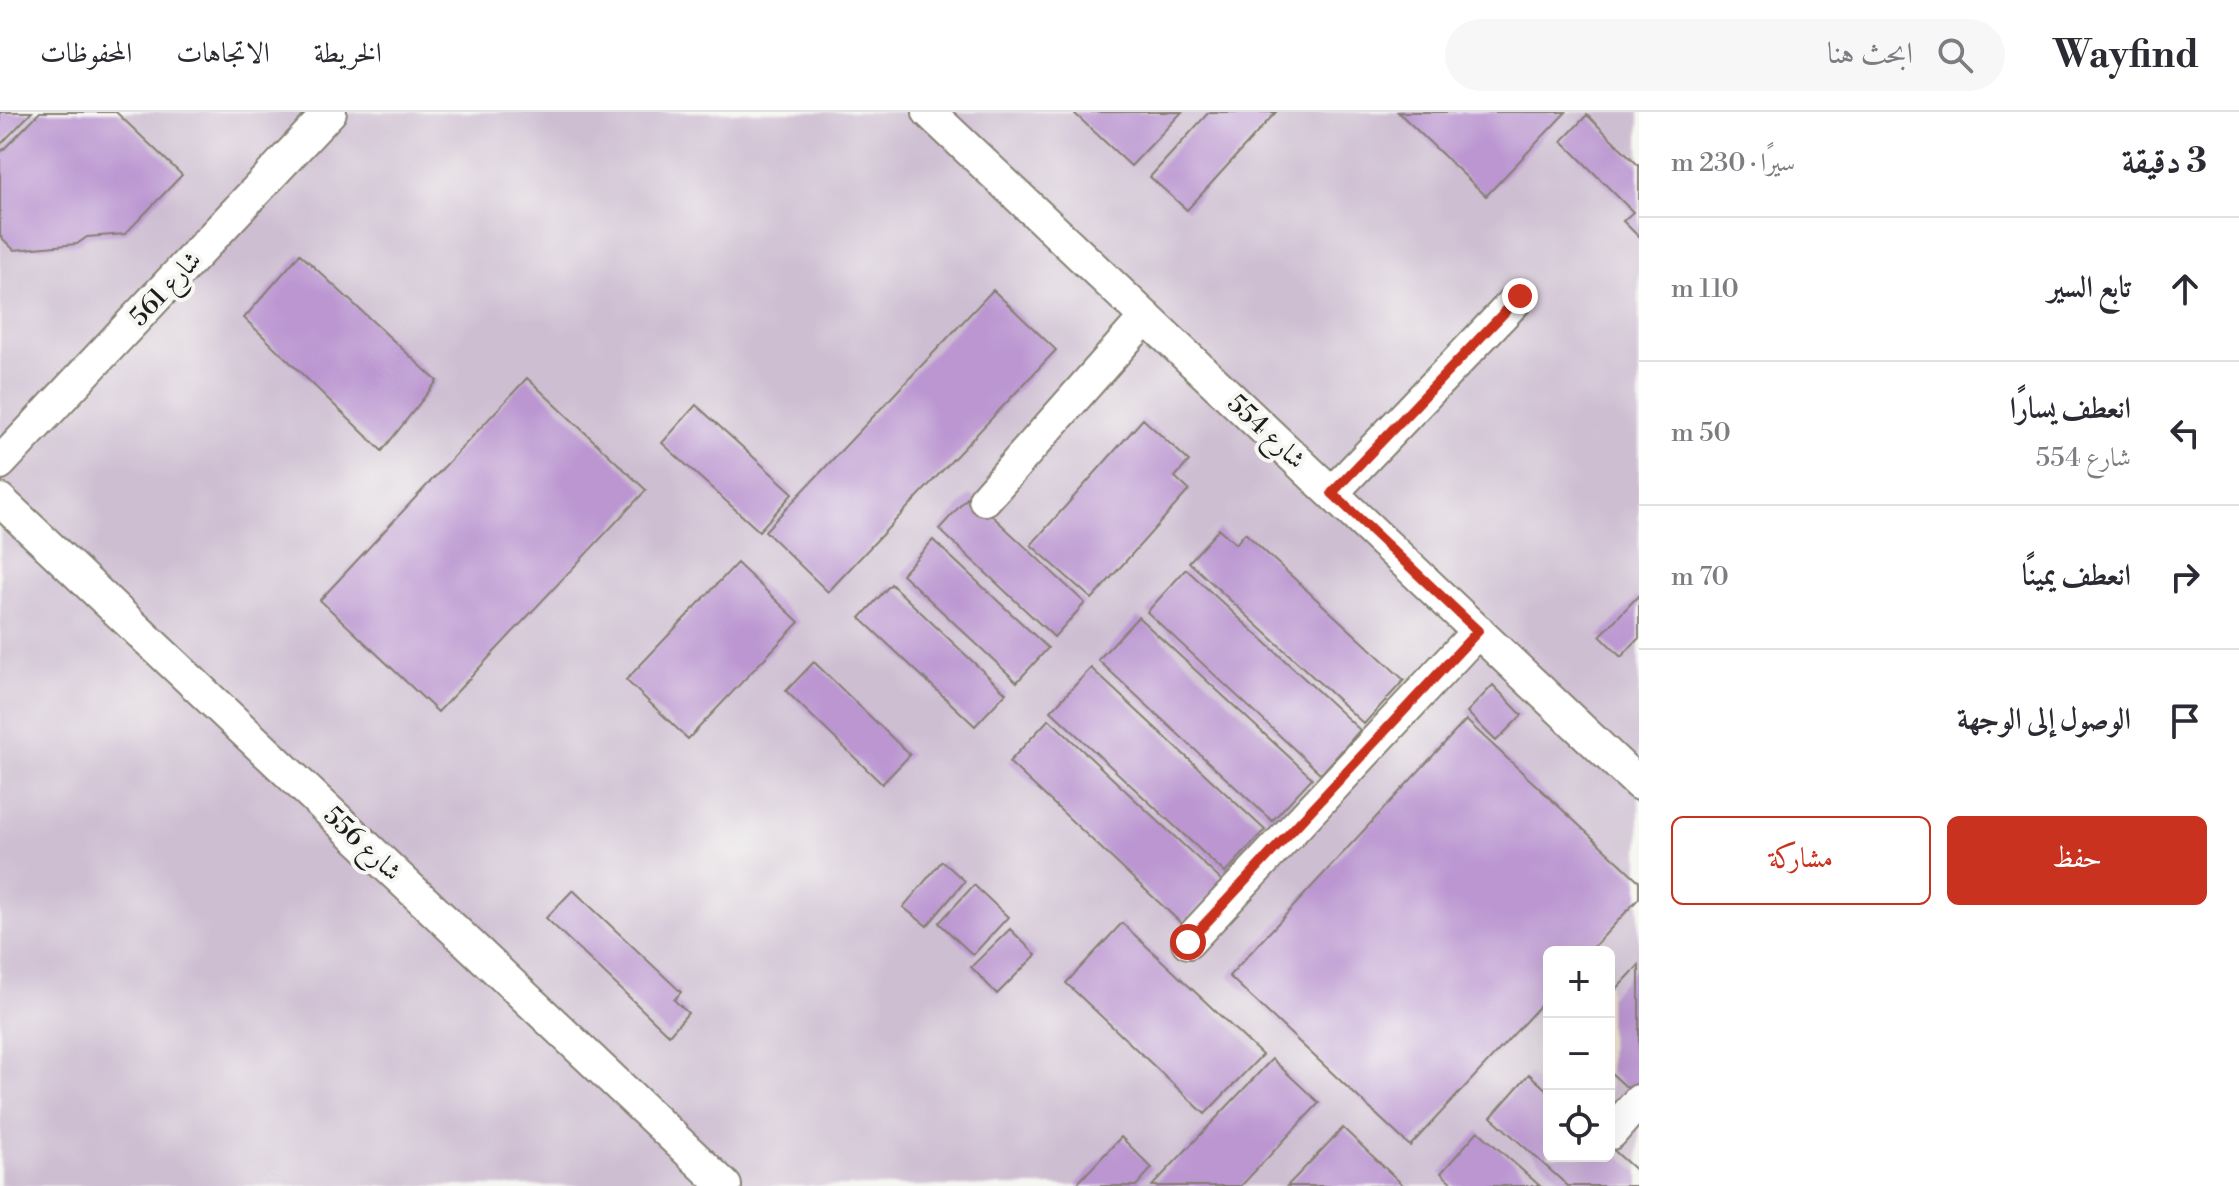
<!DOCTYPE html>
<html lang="ar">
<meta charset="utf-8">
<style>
:root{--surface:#fff;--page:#f7f7f7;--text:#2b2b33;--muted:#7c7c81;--line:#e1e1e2;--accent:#c8321e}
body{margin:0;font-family:"Libre Bodoni",Amiri,serif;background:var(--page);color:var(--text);direction:rtl}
.controls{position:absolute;right:24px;bottom:24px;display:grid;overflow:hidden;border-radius:12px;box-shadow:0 8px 32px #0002}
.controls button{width:72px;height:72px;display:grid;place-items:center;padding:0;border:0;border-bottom:2px solid var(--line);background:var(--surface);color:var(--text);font:40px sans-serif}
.stop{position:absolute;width:24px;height:24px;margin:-18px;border:6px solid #c8321e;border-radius:50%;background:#fff}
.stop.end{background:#c8321e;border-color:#fff;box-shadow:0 2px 8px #0008}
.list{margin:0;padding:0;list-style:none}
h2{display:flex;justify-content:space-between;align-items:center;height:104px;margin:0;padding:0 32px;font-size:34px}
h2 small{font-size:26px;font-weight:400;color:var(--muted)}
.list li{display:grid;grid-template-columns:52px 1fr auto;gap:24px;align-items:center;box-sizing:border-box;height:144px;padding:0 32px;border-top:2px solid var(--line)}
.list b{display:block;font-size:30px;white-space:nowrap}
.list p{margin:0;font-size:26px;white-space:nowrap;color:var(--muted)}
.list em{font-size:26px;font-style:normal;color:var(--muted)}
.actions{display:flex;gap:16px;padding:24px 32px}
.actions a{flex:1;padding:18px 0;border:2px solid var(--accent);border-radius:12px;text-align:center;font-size:28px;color:var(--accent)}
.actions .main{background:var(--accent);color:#fff}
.icon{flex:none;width:44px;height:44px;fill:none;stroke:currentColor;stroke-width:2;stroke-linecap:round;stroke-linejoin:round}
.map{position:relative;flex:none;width:1639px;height:1074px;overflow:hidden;direction:ltr}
header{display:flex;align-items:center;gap:48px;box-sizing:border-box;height:112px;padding:0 40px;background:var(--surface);border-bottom:2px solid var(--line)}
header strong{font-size:38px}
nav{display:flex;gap:44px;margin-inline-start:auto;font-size:28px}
.search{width:560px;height:72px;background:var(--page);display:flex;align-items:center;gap:20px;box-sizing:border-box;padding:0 28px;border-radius:44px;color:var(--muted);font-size:30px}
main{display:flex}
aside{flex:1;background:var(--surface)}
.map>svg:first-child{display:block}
.industrial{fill:#cebed2;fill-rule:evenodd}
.building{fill:#bb96d1}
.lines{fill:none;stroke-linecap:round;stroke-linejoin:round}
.minor-casing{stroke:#868072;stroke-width:36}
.minor{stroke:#fff;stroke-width:32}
.route{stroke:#c8321e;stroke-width:10}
.labels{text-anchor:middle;stroke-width:8;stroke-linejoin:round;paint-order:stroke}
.street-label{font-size:26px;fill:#1c1c1c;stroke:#f6f6f2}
</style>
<header>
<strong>Wayfind</strong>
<div class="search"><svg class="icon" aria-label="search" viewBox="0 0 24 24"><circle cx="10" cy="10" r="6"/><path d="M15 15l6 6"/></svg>ابحث هنا</div>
<nav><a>الخريطة</a><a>الاتجاهات</a><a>المحفوظات</a></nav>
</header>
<main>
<aside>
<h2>3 دقيقة<small>سيرًا · 230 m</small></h2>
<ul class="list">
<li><svg class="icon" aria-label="ahead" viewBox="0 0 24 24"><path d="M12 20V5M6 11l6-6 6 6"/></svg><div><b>تابع السير</b></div><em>110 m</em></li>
<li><svg class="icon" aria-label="left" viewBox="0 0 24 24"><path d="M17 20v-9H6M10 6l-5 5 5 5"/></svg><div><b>انعطف يسارًا</b><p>شارع 554</p></div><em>50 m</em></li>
<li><svg class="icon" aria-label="right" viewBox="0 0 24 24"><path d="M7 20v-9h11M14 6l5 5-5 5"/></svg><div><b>انعطف يمينًا</b></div><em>70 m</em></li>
<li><svg class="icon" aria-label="arrive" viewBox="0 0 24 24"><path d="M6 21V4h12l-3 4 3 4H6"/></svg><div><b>الوصول إلى الوجهة</b></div></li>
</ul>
<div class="actions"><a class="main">حفظ</a><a>مشاركة</a></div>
</aside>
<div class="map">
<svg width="1639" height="1074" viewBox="0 0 1639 1074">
<rect width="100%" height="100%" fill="#f6f6f2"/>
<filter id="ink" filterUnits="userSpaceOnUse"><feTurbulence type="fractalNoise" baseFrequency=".0125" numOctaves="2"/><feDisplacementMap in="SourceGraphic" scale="16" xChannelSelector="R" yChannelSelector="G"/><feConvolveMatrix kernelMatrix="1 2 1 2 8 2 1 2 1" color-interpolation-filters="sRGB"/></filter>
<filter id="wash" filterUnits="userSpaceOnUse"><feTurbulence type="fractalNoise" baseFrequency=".006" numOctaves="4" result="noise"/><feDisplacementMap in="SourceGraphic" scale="32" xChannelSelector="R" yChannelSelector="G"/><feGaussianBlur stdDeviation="1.8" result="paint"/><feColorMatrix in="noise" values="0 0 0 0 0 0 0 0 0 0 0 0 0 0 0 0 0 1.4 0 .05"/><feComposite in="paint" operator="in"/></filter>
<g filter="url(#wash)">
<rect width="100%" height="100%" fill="#f0e4c9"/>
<path class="industrial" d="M0,0H1639V1074H0ZM1549,840H1609V1044H1549Z"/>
<g id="blocks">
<path class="building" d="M0,0H32L0,33Z
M40,0H116L182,63L125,122L87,125L77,132L14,138L0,124V41Z
M1073,0H1182L1131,54Z
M1209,0H1276L1187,98L1150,65Z
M1398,0H1566L1486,84Z
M1587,3L1639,54V125L1623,109L1633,100L1562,29Z
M300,142L437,269L382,339L244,206Z
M993,178L1056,238L828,480L765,419Z
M527,266L646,378L438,600L320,488Z
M696,293L793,381L759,419L662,331Z
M1143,307L1189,349L1175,365L1189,378L1092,487L1031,433Z
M970,383L1085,491L1054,525L939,417Z
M1219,417L1236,432L1245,421L1404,568L1364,612L1189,450Z
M933,428L1048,536L1017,570L902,462Z
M737,451L799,510L688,627L626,568Z
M1186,457L1360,618L1321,662L1147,500Z
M891,472L1006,581L975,614L860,506Z
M1639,483V526L1621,545L1600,524Z
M1138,505L1312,666L1272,709L1098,548Z
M814,550L910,643L882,672L786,579Z
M1091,556L1265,718L1225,761L1051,599Z
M1493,573L1522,603L1496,629L1467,600Z
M1049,607L1222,769L1182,812L1009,650Z
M1466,608L1639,769V786L1589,840H1549V884L1410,1034L1229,864Z
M942,749L965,769L927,814L903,795Z
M974,773L1008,805L973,843L939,811Z
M573,778L681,880L674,888L688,901L669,923L546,806Z
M1122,811L1262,943L1205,1002L1066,871Z
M1010,817L1036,843L997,882L971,855Z
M1639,853V977L1634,982L1609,959V885Z
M1272,947L1319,991L1241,1074H1152Z
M1529,962L1549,980V1044H1609V1034L1639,1061V1074H1568L1491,1005Z
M1343,1016L1404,1074H1287Z
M1478,1019L1540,1074H1455L1441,1061Z
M1121,1025L1152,1056L1136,1074H1075Z"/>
</g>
</g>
<g filter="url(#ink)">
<use href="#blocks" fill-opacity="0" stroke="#868072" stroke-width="2"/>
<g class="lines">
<g class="minor-casing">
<path id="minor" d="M929,0L1639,672
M0,351L330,0
M1332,381L1520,184
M985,387L1146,205
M0,388L725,1074
M1188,830L1478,519
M1611,1021L1639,989"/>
</g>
<use href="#minor" class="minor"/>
</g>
</g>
<g class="lines" filter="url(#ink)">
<path class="route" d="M1188,830L1478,519L1332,381L1520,184"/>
</g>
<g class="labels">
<g class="street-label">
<text transform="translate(165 176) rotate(-47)" y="9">شارع 561</text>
<text transform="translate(1267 319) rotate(43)" y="9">شارع 554</text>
<text transform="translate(363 731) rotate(43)" y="9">شارع 556</text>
</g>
</g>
</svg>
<div class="controls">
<button>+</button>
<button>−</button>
<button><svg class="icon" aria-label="locate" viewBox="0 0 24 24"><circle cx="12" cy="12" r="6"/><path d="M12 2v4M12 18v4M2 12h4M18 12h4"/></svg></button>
</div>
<div class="stop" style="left:1188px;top:830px"></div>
<div class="stop end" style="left:1520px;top:184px"></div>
</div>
</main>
